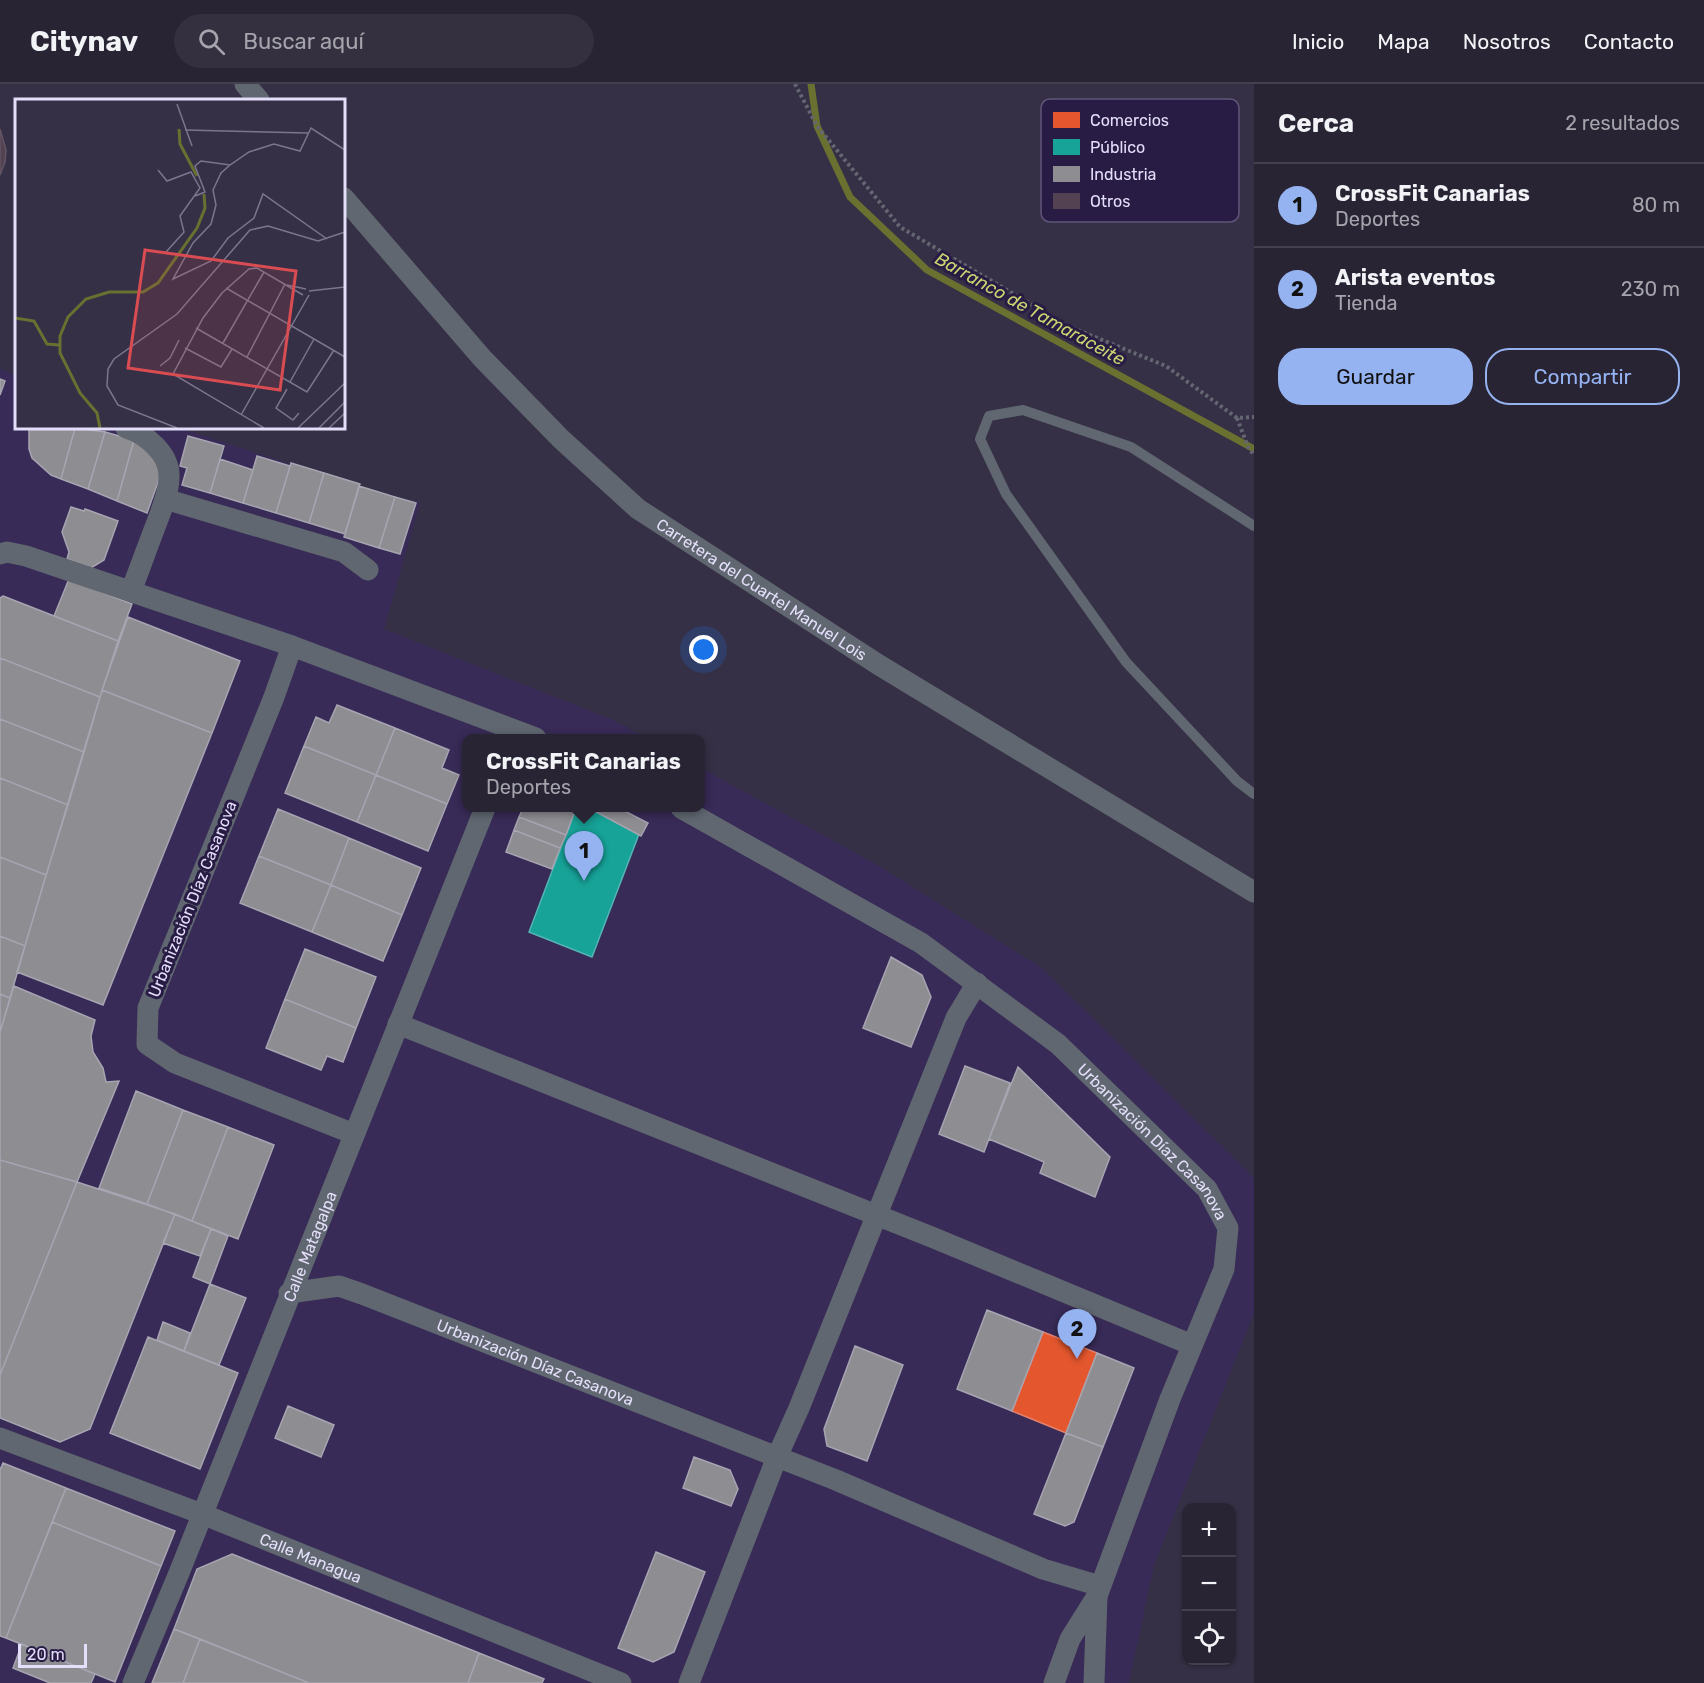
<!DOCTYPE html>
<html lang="es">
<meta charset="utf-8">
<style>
:root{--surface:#282434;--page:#343040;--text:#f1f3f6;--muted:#a5a4ac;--line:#44414f;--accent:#95b2f1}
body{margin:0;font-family:Rubik,sans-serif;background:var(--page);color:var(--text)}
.controls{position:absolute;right:18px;bottom:18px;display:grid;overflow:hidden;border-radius:12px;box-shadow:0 2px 4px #0004}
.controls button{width:54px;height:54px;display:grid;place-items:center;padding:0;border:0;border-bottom:2px solid var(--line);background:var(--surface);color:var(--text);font:30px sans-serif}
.scale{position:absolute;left:18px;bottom:15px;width:69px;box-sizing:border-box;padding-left:6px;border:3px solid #e3def9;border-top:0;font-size:16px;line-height:21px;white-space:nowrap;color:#e3def9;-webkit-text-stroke:4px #281c45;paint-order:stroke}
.you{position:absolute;left:704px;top:566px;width:21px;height:21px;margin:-15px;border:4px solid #fff;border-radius:50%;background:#1a73e8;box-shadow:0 0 0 9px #1a73e833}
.badge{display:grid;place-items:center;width:39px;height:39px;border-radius:50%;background:var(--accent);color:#111;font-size:20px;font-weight:700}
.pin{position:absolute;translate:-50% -50px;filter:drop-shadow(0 2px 3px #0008)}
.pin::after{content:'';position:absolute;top:32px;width:21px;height:18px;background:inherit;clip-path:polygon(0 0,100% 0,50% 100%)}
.popup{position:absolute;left:462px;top:650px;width:243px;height:78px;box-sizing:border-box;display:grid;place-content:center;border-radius:12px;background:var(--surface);filter:drop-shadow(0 2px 4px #0005);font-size:20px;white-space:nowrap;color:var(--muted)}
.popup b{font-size:22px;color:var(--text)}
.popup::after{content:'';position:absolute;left:50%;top:100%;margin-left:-12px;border:12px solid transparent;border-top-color:var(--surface)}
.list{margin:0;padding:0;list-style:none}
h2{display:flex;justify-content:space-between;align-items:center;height:78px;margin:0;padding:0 24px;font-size:26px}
h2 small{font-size:20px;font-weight:400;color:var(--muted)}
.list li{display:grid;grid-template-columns:39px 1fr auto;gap:18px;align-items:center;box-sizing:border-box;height:84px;padding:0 24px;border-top:2px solid var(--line)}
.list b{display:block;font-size:22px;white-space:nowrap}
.list p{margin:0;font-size:20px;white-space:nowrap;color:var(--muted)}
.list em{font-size:20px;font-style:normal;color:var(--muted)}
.actions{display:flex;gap:12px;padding:18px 24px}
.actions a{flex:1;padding:14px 0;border:2px solid var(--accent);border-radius:24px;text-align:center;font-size:21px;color:var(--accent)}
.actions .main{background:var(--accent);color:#111}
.icon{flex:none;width:33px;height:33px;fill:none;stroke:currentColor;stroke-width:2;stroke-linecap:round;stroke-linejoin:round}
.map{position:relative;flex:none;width:1254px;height:1599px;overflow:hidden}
header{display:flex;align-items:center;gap:36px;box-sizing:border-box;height:84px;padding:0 30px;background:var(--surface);border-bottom:2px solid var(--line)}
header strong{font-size:28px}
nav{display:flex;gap:33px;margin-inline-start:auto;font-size:21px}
.search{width:420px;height:54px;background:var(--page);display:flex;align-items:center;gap:15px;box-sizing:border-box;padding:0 21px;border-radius:33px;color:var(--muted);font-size:22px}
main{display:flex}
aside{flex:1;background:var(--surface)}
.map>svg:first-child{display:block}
.built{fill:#382b57}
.shops{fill:#e4572e;stroke:#e4806b;stroke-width:1.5}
.public{fill:#17a398;stroke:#54b5b5;stroke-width:1.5}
.industry{fill:#8d8d92;stroke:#a7a5b1;stroke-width:1.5}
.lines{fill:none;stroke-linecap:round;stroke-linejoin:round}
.stream{stroke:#697030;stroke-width:7}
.building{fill:#524252;stroke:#635564;stroke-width:1.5}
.path{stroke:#646671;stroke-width:4;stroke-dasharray:3 3;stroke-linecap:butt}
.lane{stroke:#606770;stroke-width:10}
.street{stroke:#606770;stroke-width:21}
.labels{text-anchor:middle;stroke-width:6;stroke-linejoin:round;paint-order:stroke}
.street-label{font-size:16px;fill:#e3def9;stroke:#281c45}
.water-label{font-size:18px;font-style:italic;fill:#c8d470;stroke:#281c45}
.inset-river{fill:none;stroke:#697030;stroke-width:3}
.inset-road{fill:none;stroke:#7b768e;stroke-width:1.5}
.view{fill:#d94c52;fill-opacity:0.15;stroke:#d94c52;stroke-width:3}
.inset-edge{fill:none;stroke:#e3def9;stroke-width:3}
.key{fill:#281c45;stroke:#60567b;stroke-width:1.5}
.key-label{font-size:16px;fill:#e3def9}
</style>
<header>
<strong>Citynav</strong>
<div class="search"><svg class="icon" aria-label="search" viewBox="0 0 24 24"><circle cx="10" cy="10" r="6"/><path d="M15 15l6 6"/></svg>Buscar aquí</div>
<nav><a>Inicio</a><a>Mapa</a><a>Nosotros</a><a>Contacto</a></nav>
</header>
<main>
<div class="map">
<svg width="1254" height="1599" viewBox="0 0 1254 1599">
<rect width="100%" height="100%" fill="#363046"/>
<path class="built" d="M0,285L16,291V344H179L359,402L420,419L384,545L613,636L647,654H467V724H701V684L879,782L1042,884L1254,1094V1229L1154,1481L1129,1599H0Z"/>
<path class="shops" d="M1043,1248L1097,1269L1066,1349L1012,1327Z"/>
<path class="public" d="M576,724H589L639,750L592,873L529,848Z"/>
<path class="industry" d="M0,295L5,297L0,311Z
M29,344H75L61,395L51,391L32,374L29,365Z
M75,344L105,348L88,405L61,395Z
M105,348L134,356L117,417L88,405Z
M188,352L224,362L210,409L182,401L187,384L180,382Z
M134,356L146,364L159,383L160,393L147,429L117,417Z
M257,372L290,382L276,429L243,419Z
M220,375L253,386L243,419L210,409Z
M291,379L324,389L309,439L276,429Z
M324,389L360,400L345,450L309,439Z
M359,402L395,413L379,464L344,453Z
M395,413L416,419L400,470L379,464Z
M71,423L84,427L85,425L118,437L104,476L91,484L67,475L69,468L62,448Z
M69,495L132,520L118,557L54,532Z
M3,512L118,557L100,613L0,574V514Z
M128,533L240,577L212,649L102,606Z
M0,574L100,613L84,668L0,635Z
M102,606L212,649L103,921L17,888Z
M337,621L395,644L376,691L304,662L316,633L329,639Z
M0,635L84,668L68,721L0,694Z
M395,644L449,666L442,684L459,691L447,720L376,691Z
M304,662L376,691L357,738L285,709Z
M376,691L447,720L428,767L357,738Z
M0,694L68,721L46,791L0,773Z
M523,724H576L566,751L519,733Z
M589,724H619L648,739L641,752Z
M278,725L349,754L331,801L259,772Z
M519,733L566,751L560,764L514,746Z
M514,746L560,764L552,785L506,768Z
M349,754L421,784L402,831L331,801Z
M259,772L331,801L312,848L240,819Z
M0,773L46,791L25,862L0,852Z
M331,801L402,831L383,877L312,848Z
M0,852L25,862L10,914L0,910Z
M305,865L376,893L356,944L285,915Z
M891,873L922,891L931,913L911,963L863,944Z
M14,902L95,936L91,952L93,968L103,984L106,998L119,997L77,1098L0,1076V948Z
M0,910L10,914L0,948Z
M285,915L356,944L343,978L327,972L321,986L266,964Z
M965,982L1010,999L984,1068L939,1050Z
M1018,983L1110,1073L1095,1113L1040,1089L1044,1078L989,1055Z
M136,1007L183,1026L147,1120L99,1104Z
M183,1026L228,1043L192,1137L147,1120Z
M228,1043L274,1061L238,1155L192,1137Z
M0,1076L77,1098L0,1291Z
M77,1098L175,1130L90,1345L60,1358L0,1334V1291Z
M175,1130L211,1145L200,1172L163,1159Z
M211,1145L228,1152L210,1200L193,1193Z
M210,1200L246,1214L219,1281L184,1267Z
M987,1226L1043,1248L1012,1327L957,1305Z
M163,1238L190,1249L184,1267L157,1256Z
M148,1253L238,1289L200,1385L110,1349Z
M855,1262L903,1281L867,1377L827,1362L824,1345Z
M1097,1269L1134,1284L1103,1363L1066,1349Z
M288,1322L334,1341L321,1373L275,1354Z
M1066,1349L1103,1363L1074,1438L1065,1442L1034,1430Z
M694,1373L730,1386L738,1405L731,1422L683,1404Z
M3,1379L66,1404L6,1554L0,1552V1386Z
M66,1404L175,1447L161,1482L52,1438Z
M52,1438L161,1482L115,1598L6,1554Z
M656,1468L705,1488L674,1568L653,1578L618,1564Z
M232,1470L479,1569L468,1599H309L174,1545L197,1485Z
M174,1545L200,1555L183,1599H152Z
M200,1555L309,1599H183Z
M22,1560L95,1590L91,1599H50L13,1584Z
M479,1569L544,1595L542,1599H468Z"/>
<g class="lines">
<path class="stream" d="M811,0L817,42L850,113L927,186L1254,365"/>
</g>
<path class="building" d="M0,45L6,66L5,78L0,91Z"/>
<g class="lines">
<path class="path" d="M795,0L817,42L900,143L1068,242L1166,282L1237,334L1254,333
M1237,334L1248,363L1254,371"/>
<path class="lane" d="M1254,442L1131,363L1023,326L989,332L980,355L1006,410L1126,578L1237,697L1254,710"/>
<g class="street">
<path d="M245,0L259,16"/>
<path id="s1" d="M344,114L482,274L561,355L638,425L879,581L1254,808"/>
<path d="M126,344C146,350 170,370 169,393C169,408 162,424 157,438C148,461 140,484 131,507"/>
<path d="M165,415L344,468L368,486"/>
<path d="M0,470L7,468L26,472L292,562L536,654"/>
<path d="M292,562L274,613L148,924L147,960L175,979L354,1050"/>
<path id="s2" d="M681,724L921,859L1058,960L1207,1105L1228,1144L1224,1185L1170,1315L1097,1512L1070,1555L1054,1599"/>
<path d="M398,940L934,1154L1192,1261"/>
<path id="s3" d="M289,1209L339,1202L362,1210L836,1396L1043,1485L1100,1502"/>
<path id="s4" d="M0,1354L202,1430L621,1599"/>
<path id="s5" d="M133,1599L179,1489L485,724"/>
<path d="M689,1599L777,1373L799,1324L956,934L977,899"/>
<path d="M1094,1599L1097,1513"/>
</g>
</g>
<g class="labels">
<g class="street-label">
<text dy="6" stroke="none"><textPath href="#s1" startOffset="576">Carretera del Cuartel Manuel Lois</textPath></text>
<text transform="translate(192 815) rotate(-68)" y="6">Urbanización Díaz Casanova</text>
<text dy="6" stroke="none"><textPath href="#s2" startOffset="582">Urbanización Díaz Casanova</textPath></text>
<text dy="6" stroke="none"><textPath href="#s5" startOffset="471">Calle Matagalpa</textPath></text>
<text dy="6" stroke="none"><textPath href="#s3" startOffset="261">Urbanización Díaz Casanova</textPath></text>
<text dy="6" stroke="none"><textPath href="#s4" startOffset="333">Calle Managua</textPath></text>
</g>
<g class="water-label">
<text transform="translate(1030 225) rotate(29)" y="6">Barranco de Tamaraceite</text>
</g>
</g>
<g transform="translate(15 15)">
<rect width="330" height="330" fill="#363046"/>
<path class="inset-river" d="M164,30L165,45L182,77M0,219L19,222L32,245L44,246M85,329L82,314L65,294L45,254V237L53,218L71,200L94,193H128L143,184L182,129L190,109L189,95"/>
<path class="inset-road" d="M162,5L177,47M170,31L294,34M215,66L206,74L198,91L201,106L196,125L178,144L158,180L196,162L213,139L239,119L248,95L312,140M143,71L152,82L176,73L185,89L165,117L169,133L151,153M180,97L190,93L180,67L186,62L215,66L234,53L259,45L285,52L296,29L330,51M272,186L291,190M211,189L330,258M294,192L330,188M181,229L292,293L319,251M208,244L249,173M170,249L206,268L217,250M232,258L270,185M145,267L155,259L164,241M275,283L299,240M272,290L261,309L278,321L284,314M226,316L294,196M162,329L103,306L92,287L93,270L99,260L162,215L235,131L253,127L303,142L330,133M249,329L158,275L188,219L207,194L234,170L242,169L288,196M283,329L330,284M304,329L330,303M314,329L330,314"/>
<path class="view" d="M130,151L281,172L265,291L113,269Z"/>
<rect width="330" height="330" class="inset-edge"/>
</g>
<rect x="1041" y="15" width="198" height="123" rx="9" class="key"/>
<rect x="1053" y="28" width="27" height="16" fill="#e4572e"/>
<rect x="1053" y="55" width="27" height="16" fill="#17a398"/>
<rect x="1053" y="82" width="27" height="16" fill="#8d8d92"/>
<rect x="1053" y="109" width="27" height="16" fill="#524252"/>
<g class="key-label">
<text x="1090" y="42">Comercios</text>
<text x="1090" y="69">Público</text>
<text x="1090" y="96">Industria</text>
<text x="1090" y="123">Otros</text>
</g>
</svg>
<div class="controls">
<button>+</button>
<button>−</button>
<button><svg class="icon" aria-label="locate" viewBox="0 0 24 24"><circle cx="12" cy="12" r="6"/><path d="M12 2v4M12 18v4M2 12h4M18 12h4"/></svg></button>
</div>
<div class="scale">20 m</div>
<div class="you"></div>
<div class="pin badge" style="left:584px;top:797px">1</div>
<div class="popup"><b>CrossFit Canarias</b>Deportes</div>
<div class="pin badge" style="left:1077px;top:1275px">2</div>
</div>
<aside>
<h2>Cerca<small>2 resultados</small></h2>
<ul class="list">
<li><span class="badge">1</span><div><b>CrossFit Canarias</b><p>Deportes</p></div><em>80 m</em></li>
<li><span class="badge">2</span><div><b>Arista eventos</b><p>Tienda</p></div><em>230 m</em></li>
</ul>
<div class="actions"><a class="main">Guardar</a><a>Compartir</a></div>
</aside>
</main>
